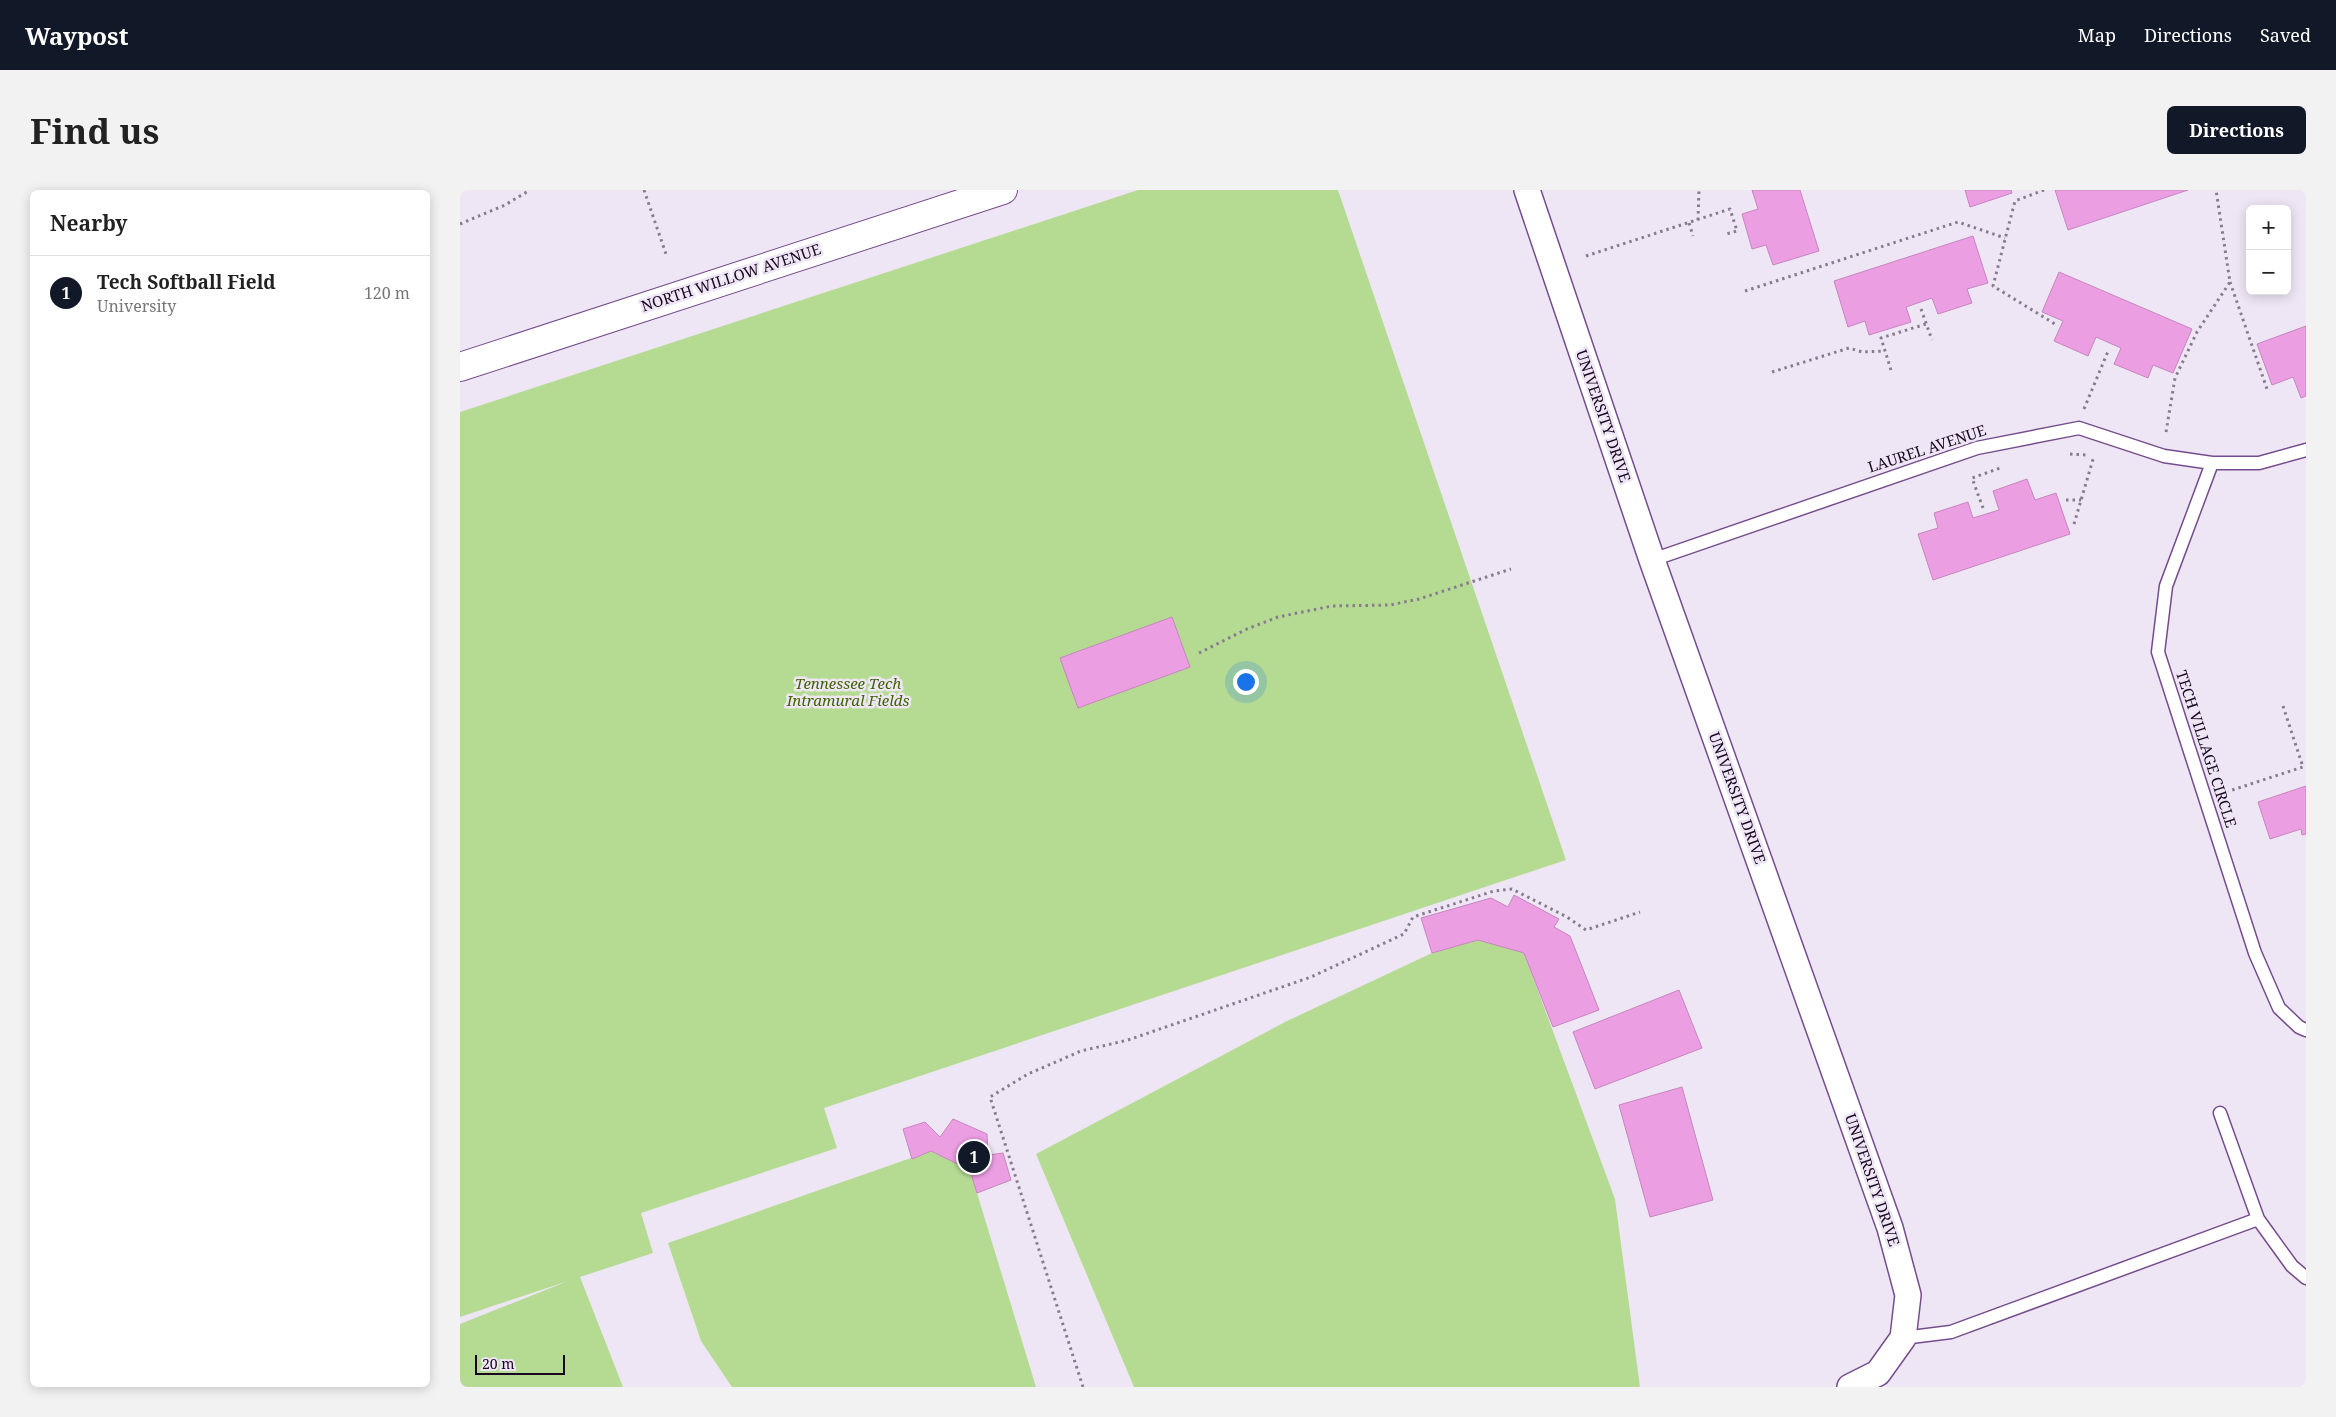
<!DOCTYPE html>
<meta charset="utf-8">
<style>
:root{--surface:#fff;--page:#f2f2f2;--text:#222;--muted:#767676;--line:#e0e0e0;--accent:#111827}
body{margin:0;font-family:"Noto Serif",serif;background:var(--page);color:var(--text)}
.controls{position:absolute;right:15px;top:15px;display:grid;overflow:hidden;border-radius:8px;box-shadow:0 2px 12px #0003}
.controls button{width:45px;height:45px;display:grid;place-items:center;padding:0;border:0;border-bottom:1px solid var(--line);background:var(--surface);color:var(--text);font:25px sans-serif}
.scale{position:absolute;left:15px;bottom:12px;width:90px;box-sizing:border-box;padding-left:5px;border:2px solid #180721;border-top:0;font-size:14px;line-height:18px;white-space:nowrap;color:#180721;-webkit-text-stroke:4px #efe6f5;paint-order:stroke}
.you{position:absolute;left:785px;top:491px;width:18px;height:18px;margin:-12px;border:4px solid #fff;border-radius:50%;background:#1a73e8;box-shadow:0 0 0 8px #1a73e833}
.badge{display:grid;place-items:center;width:32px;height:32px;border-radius:50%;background:var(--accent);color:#fff;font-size:16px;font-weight:700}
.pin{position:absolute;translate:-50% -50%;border:2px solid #fff;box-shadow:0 1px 5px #0006}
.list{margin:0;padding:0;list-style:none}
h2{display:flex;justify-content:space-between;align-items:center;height:65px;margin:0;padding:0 20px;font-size:21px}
h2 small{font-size:16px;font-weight:400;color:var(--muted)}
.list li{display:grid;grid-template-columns:32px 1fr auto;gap:15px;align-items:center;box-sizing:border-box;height:75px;padding:0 20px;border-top:1px solid var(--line)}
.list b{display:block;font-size:19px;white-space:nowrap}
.list p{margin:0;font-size:16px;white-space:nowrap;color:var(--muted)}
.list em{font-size:16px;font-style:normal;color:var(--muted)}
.map{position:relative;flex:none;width:1846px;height:1197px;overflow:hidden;border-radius:8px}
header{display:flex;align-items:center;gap:30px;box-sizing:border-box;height:70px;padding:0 25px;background:var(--accent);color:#fff}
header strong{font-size:24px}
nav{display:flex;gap:28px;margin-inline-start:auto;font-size:18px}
.intro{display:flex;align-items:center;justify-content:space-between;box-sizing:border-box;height:120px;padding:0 30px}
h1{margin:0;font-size:35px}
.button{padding:12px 22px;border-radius:8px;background:var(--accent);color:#fff;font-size:18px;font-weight:700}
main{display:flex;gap:30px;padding:0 30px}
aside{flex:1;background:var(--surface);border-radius:8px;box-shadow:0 2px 12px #0003}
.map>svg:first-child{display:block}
.green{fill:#b5db93}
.building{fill:#ec9ee3;stroke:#c685be}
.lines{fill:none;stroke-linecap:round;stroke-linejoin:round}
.lane-casing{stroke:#754d8e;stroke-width:15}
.street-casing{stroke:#754d8e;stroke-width:28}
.secondary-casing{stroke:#754d8e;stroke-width:30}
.path{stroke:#887b8f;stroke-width:3;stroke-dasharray:2.5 4;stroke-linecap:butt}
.lane{stroke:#fff;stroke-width:12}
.street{stroke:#fff;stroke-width:25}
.secondary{stroke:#fff;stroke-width:28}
.labels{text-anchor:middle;stroke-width:5;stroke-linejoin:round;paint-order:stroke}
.street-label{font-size:15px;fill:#180721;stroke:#efe6f5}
.park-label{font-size:15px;font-style:italic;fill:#3d6400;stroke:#efe6f5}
</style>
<header>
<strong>Waypost</strong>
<nav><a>Map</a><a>Directions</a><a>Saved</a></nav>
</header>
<div class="intro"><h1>Find us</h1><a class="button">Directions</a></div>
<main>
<aside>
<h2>Nearby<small></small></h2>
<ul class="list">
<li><span class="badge">1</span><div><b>Tech Softball Field</b><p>University</p></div><em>120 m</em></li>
</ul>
</aside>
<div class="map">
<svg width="1846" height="1197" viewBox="0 0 1846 1197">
<rect width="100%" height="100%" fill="#efe6f5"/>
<path class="green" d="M678,0H878L1106,670L364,918L377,958L181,1023L193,1063L120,1087L163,1197H0V1134L108,1091L0,1127V222Z
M1018,750L1064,763L1155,1009L1180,1197H674L576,964L825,832L972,763Z
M471,961L510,980L576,1197H272L241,1151L208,1053Z"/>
<path class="building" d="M1292,0H1340L1359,61L1313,75L1306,55L1292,59L1282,24L1298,19Z
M1505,0H1551L1552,3L1510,17Z
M1595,0H1728L1608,40Z
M1513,46L1528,93L1507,99L1512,113L1478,124L1472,108L1446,117L1451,132L1409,145L1405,131L1388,137L1374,91Z
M1599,82L1732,139L1713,183L1693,175L1688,188L1654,174L1661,158L1636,147L1628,166L1594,151L1603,131L1582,122Z
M1846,136V206L1841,208L1833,187L1812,195L1797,154Z
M1567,289L1575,310L1596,303L1610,344L1473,390L1458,344L1478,338L1474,323L1508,312L1513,328L1539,320L1533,301Z
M712,427L730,477L618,518L600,468Z
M1846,596V644L1842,645L1841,639L1810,649L1798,612Z
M1054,705L1099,729L1094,737L1110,746L1139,820L1093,837L1064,763L1018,750L972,763L961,728L1031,708L1048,717Z
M1219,800L1242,858L1135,899L1113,842Z
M1222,897L1253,1010L1190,1027L1159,915Z
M493,929L527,944L528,965L543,963L551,990L517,1003L510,980L471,961L452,969L443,939L465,932L480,947Z"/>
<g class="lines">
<g class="lane-casing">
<path id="lane" d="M1752,273L1706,396L1698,462L1795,763L1819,818L1839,837L1846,840
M1192,370L1517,258L1619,238L1704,266L1752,273H1799L1846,260
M1798,1029L1832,1076L1846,1088
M1443,1148L1491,1142L1798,1029L1760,923"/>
</g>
<g class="street-casing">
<path id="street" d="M1067,0L1192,370L1430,1038L1448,1105L1443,1148L1418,1183L1390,1197"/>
</g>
<g class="secondary-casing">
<path id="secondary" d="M0,177L543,0"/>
</g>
<path class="path" d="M184,0L207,67
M1584,0L1555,11L1533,96L1595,134
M1238,30L1239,0
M1229,33L1233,46
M0,34L45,15L70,0
M1126,66L1270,19L1277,41L1266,44
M1770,92L1807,199
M1285,101L1498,32L1545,48
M1461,119L1472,150
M1431,180L1421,148L1466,134
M1312,182L1389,158L1402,162L1425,161
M1624,219L1649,159
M1706,242L1715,188L1737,142L1770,92L1756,0
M1610,264L1626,265
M1606,310H1621
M1523,318L1512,288L1543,277
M1614,334L1634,266
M739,463L787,439L818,427L872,416L930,415L959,409L1051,379
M1823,516L1843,577
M1766,602L1846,576
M623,1197L530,907L568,884L621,861L668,850L851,787L944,744L953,727L1034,701L1052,699L1107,727L1126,740L1180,722"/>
<use href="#lane" class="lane"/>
<use href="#street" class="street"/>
<use href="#secondary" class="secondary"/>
</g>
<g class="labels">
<g class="street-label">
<text transform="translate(271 88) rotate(-18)" y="5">NORTH WILLOW AVENUE</text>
<text transform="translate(1143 226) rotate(71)" y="5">UNIVERSITY DRIVE</text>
<text transform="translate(1467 259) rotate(-18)" y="5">LAUREL AVENUE</text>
<text transform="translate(1746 559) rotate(72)" y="5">TECH VILLAGE CIRCLE</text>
<text transform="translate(1277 608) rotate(70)" y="5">UNIVERSITY DRIVE</text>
<text transform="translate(1412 990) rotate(71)" y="5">UNIVERSITY DRIVE</text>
</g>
<g class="park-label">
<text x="388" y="499">Tennessee Tech<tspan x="388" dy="17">Intramural Fields</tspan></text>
</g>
</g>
</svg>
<div class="controls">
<button>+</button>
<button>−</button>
</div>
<div class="scale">20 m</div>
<div class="you"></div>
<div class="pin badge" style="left:514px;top:967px">1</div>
</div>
</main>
